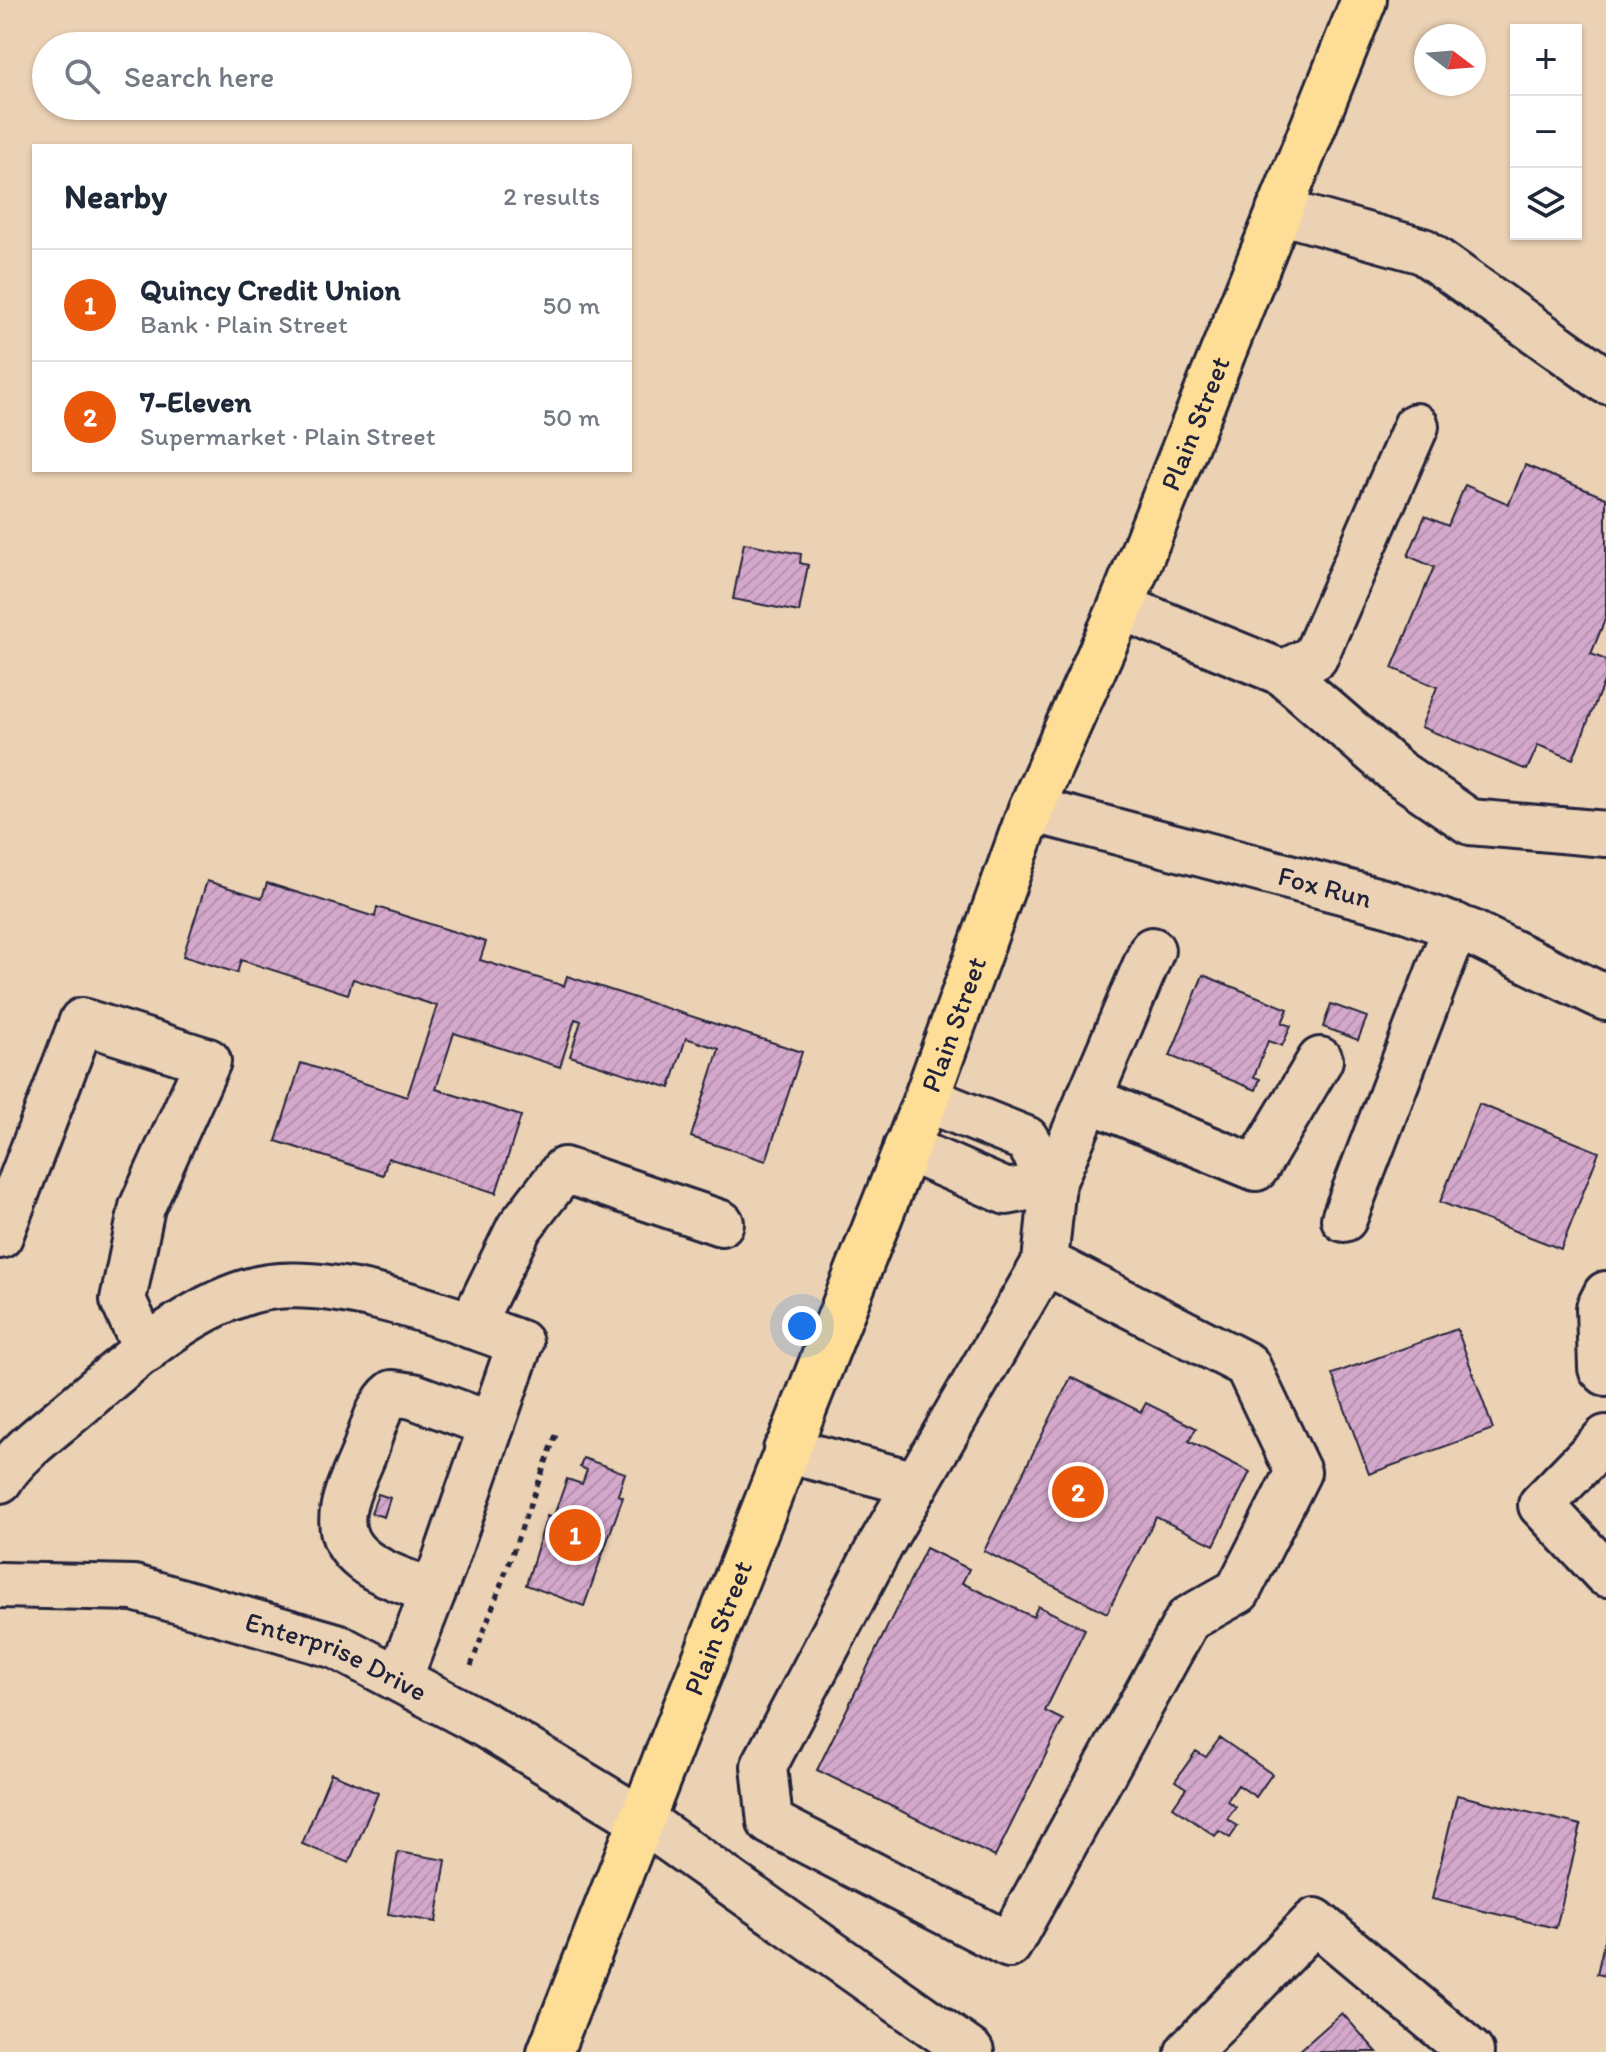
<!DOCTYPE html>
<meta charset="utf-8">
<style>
:root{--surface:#fff;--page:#f6f6f7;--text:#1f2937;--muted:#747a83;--line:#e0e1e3;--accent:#ea580c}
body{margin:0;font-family:Itim,sans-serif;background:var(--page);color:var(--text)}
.controls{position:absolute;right:24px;top:24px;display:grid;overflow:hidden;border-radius:0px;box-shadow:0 2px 6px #0004}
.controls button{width:72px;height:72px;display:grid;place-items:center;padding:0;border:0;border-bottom:2px solid var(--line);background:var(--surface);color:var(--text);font:40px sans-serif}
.compass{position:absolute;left:1414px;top:24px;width:72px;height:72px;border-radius:50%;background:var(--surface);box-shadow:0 2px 6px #0004;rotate:106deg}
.you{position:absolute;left:802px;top:1326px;width:28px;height:28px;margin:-20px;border:6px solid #fff;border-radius:50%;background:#1a73e8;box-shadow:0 0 0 12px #1a73e833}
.badge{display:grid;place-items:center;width:52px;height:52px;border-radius:50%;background:var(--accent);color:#fff;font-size:26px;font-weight:700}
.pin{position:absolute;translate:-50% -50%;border:4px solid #fff;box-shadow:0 2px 8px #0006}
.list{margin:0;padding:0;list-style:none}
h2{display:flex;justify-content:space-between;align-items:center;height:104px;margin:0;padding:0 32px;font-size:34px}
h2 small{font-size:26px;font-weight:400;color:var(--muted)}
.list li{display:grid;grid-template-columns:52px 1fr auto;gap:24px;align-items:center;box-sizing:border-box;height:112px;padding:0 32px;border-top:2px solid var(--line)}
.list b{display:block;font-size:30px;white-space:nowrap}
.list p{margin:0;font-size:26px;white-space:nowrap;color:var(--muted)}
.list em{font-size:26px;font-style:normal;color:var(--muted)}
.icon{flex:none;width:44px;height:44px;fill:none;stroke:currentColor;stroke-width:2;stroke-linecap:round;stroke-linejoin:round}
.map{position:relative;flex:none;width:1606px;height:2052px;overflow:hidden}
.search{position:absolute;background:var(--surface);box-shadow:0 2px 6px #0004;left:32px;top:32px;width:600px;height:88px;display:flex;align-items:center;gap:20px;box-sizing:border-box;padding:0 28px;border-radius:44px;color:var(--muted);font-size:30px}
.panel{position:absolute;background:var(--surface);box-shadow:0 2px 6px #0004;left:32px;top:144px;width:600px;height:328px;border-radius:0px}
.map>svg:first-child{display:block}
.building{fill:url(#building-hatch);stroke:#22223b;stroke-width:2}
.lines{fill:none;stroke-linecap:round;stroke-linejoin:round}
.minor-casing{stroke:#22223b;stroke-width:50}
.major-casing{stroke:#22223b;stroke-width:50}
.path{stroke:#22223b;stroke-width:5;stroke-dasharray:6 6;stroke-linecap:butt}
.minor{stroke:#ecd2b4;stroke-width:44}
.major{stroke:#fedd96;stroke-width:44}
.labels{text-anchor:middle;stroke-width:7;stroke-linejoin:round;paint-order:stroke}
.street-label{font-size:28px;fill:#22223b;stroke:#ecd2b4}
</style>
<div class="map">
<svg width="1606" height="2052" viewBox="0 0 1606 2052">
<defs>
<pattern id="building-hatch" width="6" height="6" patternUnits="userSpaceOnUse" patternTransform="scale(2)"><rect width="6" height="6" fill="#d4a8cb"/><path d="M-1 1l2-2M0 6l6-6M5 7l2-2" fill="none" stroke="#b690af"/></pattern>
</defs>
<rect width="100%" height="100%" fill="#ecd2b4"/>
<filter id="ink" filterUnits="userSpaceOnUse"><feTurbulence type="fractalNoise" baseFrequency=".0125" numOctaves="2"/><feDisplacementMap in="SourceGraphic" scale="16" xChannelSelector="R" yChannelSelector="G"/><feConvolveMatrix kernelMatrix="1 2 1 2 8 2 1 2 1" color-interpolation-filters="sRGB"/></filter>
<g filter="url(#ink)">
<path class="building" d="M1525,465L1606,498V617L1591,654L1606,660V676L1573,759L1538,745L1527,770L1421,727L1437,687L1392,668L1434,567L1408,556L1425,516L1448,526L1465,485L1509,504Z
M744,543L801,554L800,563L808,565L799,612L733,599Z
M207,881L262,898L267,883L375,917L377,907L486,942L480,960L564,986L567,976L802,1052L766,1161L691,1137L719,1049L686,1038L670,1088L570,1056L581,1021L575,1019L560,1067L454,1033L436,1089L521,1116L496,1193L388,1158L383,1175L276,1141L301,1063L407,1097L437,1006L353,979L348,994L241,960L237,973L183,956Z
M1203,975L1288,1009L1282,1023L1291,1026L1282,1046L1268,1041L1254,1077L1260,1079L1256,1090L1170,1056Z
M1331,1004L1367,1017L1358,1040L1323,1027Z
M1479,1104L1599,1152L1561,1249L1440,1202Z
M1457,1329L1493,1429L1369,1474L1332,1374Z
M1071,1377L1141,1412L1146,1403L1196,1428L1189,1441L1250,1472L1214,1545L1156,1517L1107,1613L984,1551Z
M583,1458L625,1473L618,1495L623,1497L584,1606L526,1585L547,1516L553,1518L567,1479L582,1484L587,1470L580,1467Z
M378,1494L390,1498L384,1517L371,1513Z
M926,1548L969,1569L962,1583L1033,1617L1038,1606L1085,1629L1045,1711L1063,1720L995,1857L817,1770Z
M1220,1738L1272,1774L1256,1797L1238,1785L1227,1801L1236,1807L1227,1819L1238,1826L1230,1838L1219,1831L1215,1836L1173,1807L1186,1788L1175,1781L1196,1751L1206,1757Z
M331,1773L378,1793L349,1863L302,1844Z
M1457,1795L1581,1825L1556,1928L1432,1899Z
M398,1852L446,1860L436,1922L388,1914Z
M1606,1934V1976L1597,1974Z
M1342,2013L1377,2052H1298Z"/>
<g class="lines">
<g class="minor-casing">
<g id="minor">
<path d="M1279,211L1423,251L1606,381"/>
<path d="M1121,607L1283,673L1396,771L1470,822L1606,834"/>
<path d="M1283,673L1315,657L1416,426"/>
<path id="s1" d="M1031,809L1391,904L1470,932L1606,998"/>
<path d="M926,1099L1026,1139L1053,1183"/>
<path d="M1088,1099L1256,1168L1320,1060"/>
<path d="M906,1148L1007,1192L1053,1183"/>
<path d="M1344,1219L1456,926"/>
<path d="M0,1236L82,1021L208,1061L142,1207L123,1300L146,1350"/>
<path d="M1045,1262L1247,1365L1298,1472L1238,1591L1188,1619L1009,1945L770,1822L764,1766L880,1546L1045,1262L1053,1183L1152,950"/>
<path d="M1606,1294L1599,1308L1601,1368L1606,1373"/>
<path d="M471,1326L519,1228L564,1170L721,1223"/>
<path d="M1606,1438L1541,1505L1606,1574"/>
<path d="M786,1450L916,1484"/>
<path d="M0,1480C17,1451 63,1420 88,1397C135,1356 189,1309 250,1291C324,1269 449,1317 520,1343L442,1569L399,1679"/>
<path id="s2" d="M0,1585L134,1588L336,1646L485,1725L642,1820L971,2052"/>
<path d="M433,1592C395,1577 335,1563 343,1511C346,1491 357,1471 364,1453C371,1435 377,1405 393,1393L413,1396L492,1425"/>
<path d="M1188,2052L1315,1921L1471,2052"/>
</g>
</g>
<g class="major-casing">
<g id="major">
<path id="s3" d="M550,2052L926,1099L1031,809L1121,607L1364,0"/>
</g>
</g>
<path class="path" d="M471,1666L557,1432"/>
<use href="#minor" class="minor"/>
<use href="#major" class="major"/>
</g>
</g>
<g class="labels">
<g class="street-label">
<text dy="10" stroke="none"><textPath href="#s3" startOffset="1752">Plain Street</textPath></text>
<text dy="10" stroke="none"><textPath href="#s1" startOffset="304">Fox Run</textPath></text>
<text dy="10" stroke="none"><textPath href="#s3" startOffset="1104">Plain Street</textPath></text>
<text dy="10" stroke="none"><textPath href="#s3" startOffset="456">Plain Street</textPath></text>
<text dy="10" stroke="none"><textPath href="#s2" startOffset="348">Enterprise Drive</textPath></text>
</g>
</g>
</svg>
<div class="controls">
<button>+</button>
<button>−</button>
<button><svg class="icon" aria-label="layers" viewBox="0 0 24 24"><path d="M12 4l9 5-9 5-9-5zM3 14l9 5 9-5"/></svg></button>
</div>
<svg class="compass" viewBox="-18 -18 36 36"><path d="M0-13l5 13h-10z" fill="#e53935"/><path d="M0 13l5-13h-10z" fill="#747a83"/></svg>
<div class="you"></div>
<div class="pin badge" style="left:575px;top:1535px">1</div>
<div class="pin badge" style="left:1078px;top:1492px">2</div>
<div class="search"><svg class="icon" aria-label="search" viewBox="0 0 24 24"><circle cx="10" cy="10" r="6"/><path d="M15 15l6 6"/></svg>Search here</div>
<section class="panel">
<h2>Nearby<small>2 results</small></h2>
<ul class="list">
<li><span class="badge">1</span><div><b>Quincy Credit Union</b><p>Bank · Plain Street</p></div><em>50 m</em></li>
<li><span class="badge">2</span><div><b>7-Eleven</b><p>Supermarket · Plain Street</p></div><em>50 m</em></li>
</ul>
</section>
</div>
